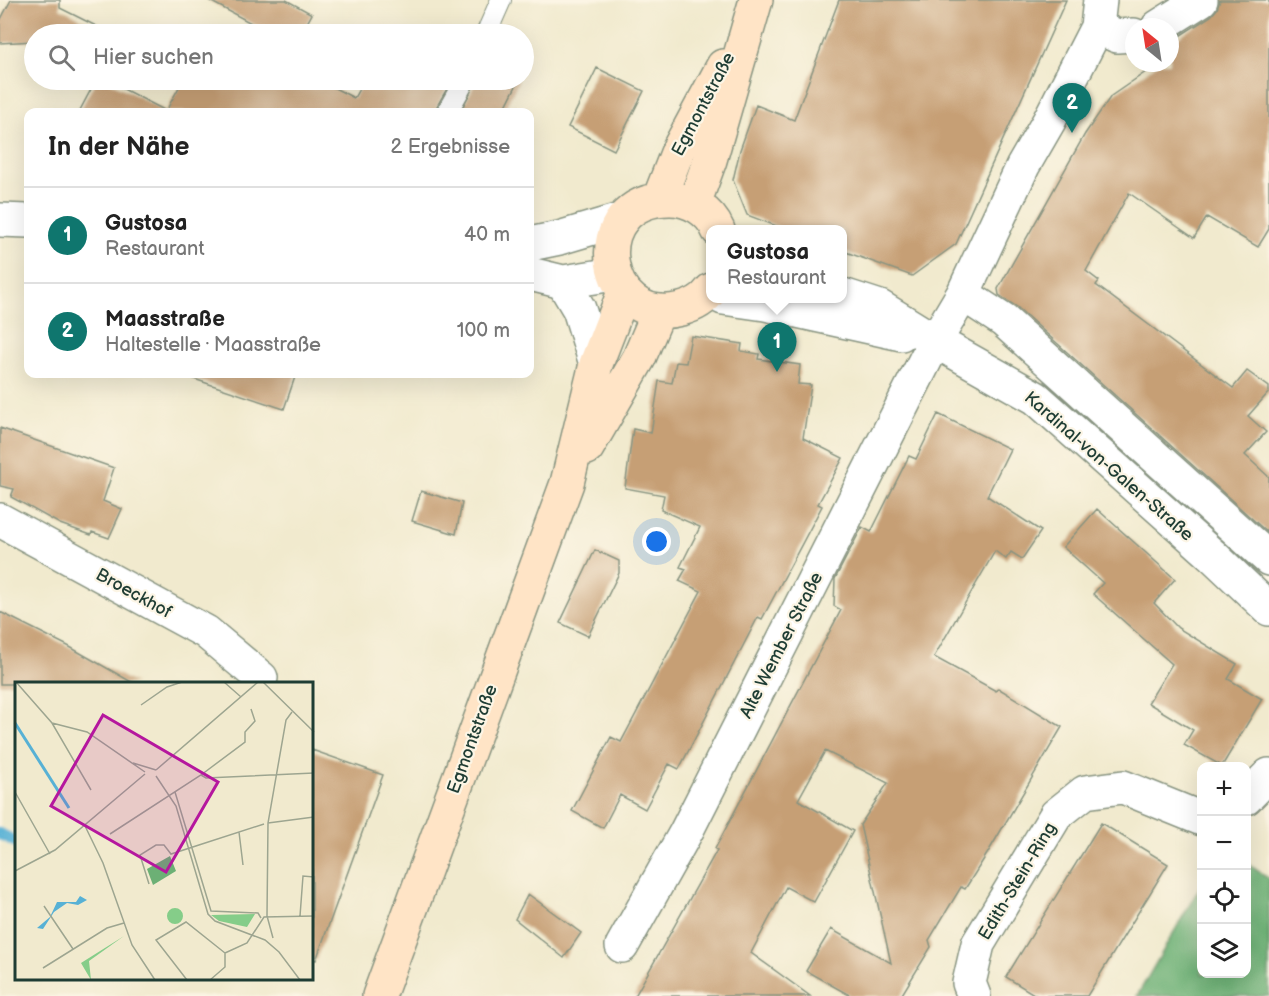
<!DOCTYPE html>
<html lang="de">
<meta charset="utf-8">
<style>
:root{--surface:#fff;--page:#f6f6f6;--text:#222;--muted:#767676;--line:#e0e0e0;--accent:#0f766e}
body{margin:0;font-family:"Balsamiq Sans",sans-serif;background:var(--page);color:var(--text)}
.controls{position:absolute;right:18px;bottom:18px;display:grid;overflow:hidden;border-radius:12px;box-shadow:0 6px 24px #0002}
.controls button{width:54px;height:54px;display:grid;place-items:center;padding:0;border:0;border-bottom:2px solid var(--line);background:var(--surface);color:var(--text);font:30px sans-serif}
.compass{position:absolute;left:1125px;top:18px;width:54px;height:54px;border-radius:50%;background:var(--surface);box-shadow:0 6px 24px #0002;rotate:330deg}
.you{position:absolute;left:657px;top:542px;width:21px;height:21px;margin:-15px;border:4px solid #fff;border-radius:50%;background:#1a73e8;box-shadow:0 0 0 9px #1a73e833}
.badge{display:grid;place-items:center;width:39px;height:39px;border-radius:50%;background:var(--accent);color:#fff;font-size:20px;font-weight:700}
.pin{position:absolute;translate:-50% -50px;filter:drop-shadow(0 2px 3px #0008)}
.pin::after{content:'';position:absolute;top:32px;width:21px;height:18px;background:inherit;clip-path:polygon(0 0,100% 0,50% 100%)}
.popup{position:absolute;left:706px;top:225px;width:141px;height:78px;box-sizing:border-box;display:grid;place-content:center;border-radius:12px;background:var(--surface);filter:drop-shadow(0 2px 4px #0005);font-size:20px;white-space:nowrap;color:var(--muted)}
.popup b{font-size:22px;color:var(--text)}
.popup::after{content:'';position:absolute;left:50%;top:100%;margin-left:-12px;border:12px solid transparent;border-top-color:var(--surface)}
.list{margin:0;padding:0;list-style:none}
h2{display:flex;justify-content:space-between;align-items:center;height:78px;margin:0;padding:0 24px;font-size:26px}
h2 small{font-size:20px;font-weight:400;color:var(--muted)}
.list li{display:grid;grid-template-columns:39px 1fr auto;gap:18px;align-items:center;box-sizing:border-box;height:96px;padding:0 24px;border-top:2px solid var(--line)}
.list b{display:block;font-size:22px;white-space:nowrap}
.list p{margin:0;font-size:20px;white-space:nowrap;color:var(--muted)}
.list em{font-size:20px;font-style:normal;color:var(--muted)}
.icon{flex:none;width:33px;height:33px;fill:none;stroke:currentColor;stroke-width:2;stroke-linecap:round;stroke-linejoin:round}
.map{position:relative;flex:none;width:1269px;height:996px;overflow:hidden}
.search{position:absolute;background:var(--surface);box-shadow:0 6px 24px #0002;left:24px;top:24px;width:510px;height:66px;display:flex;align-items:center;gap:15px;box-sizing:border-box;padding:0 21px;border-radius:33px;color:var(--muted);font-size:22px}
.panel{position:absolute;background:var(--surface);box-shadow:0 6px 24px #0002;left:24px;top:108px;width:510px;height:270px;border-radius:12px}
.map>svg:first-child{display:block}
.forest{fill:#6cb075;stroke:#467654;stroke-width:1.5}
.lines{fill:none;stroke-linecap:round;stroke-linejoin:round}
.stream{stroke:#57b1d5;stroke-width:12}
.building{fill:#c69f75}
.lane-casing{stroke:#889481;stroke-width:22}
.street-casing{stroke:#889481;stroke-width:36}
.secondary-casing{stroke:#889481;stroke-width:36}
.lane{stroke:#fff;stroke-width:20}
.street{stroke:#fff;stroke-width:33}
.secondary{stroke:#ffe4c6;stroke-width:33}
.labels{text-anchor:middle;stroke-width:4.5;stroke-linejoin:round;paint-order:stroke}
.street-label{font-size:18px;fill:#1f3d34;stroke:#fcf5e5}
.inset-river{fill:none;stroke:#57b1d5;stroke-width:3}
.inset-road{fill:none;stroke:#9da590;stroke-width:1.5}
.view{fill:#b5179e;fill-opacity:0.15;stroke:#b5179e;stroke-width:3}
.inset-edge{fill:none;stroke:#1f3d34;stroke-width:3}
</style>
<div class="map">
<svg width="1269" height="996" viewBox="0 0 1269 996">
<rect width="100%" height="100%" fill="#fcf5e5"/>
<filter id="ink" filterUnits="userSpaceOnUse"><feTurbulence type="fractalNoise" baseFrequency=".0167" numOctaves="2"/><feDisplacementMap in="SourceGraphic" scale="12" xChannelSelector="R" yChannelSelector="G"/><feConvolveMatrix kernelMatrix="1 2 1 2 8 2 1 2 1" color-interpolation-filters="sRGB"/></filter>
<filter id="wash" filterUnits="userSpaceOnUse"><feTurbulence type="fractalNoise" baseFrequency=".008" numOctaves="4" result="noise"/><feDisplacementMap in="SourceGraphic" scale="24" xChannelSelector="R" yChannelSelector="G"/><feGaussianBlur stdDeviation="1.35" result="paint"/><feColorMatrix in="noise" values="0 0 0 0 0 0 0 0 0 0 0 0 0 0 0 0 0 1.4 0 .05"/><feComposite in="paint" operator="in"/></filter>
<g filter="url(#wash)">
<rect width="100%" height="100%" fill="#f1eace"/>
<path class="forest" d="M1247,863L1269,879V996H1137L1201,885L1202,974H1246Z"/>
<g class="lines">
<path class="stream" d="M0,834L16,842"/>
</g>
<g id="blocks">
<path class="building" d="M11,0H60V8L112,34H34V41L0,43V21Z
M208,0H286L312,14L301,34H262L264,30Z
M839,0H1066L956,244L912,276L843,251V230H787L747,215L733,180L740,150L756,105L794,120Z
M1220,0H1269V229L1258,247L1207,217L1194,238L1129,193L1086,271L1099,281L1096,285L1233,388L1247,371L1269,387V392L1248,416L1266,432L1245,455L1269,477V534L1017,307L999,295L998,289L1085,134L1111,96L1159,63H1170V42L1211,16L1217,9Z
M597,68L644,91L614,150L568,127Z
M96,80H106L166,111L183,80H319L354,98L364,80H452L437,106L435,112H79Z
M477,80H519L503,112H460Z
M691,336L742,344L741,351L759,354L758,359L800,365L798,384L811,385L803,438L843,458L818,504L822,506L762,619L758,617L679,769L669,764L645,809L620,795L603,828L572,811L611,737L621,742L701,591L679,581L686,569L680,567L700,527L661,510L664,495L625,488L633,429L651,433L659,381L672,383L676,362L686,363Z
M195,374H296L284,409L194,379Z
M938,414L1010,449L987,496L1041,531L1022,559L1011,552L1006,559L995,551L934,657L996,691L998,688L1062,727L987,854L965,889L961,887L929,940L931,947L901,996H851L806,971L831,929L891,963L860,825L888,783L825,751L798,800L853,831L814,902L786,887L751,953L810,996H635L717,850L715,849L841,610L834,606L835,579L862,527L871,532L909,456L916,459Z
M0,428L114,468L103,501L122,509L109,538L92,532L91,535L60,524L11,497L14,489L0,486Z
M421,491L462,503L456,534L412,521Z
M1097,509L1175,579L1154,603L1178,628L1237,664L1228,679L1262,699L1222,766L1184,745L1193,730L1148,703L1172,664L1093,594L1103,583L1063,547Z
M595,550L619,561V573L588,636L560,623Z
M0,612L68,646L135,684H0Z
M312,750L383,775L316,960L312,959Z
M1101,823L1168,864L1087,996H1037L1006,977Z
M528,894L581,933L564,958L515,919Z"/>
</g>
</g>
<g filter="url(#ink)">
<use href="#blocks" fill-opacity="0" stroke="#889481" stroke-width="1.5"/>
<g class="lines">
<g class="lane-casing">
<path id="lane" d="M486,34L501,0
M447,112L465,80"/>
</g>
<g class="street-casing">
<path id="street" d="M1097,27L1117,36L1134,35
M1158,27L1201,0
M0,220L28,221
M530,244L559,238L623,219
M530,274L563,282L614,274
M563,282L579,309L596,364
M963,294L1004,321L1269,559
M843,295L880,307L935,341L1036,398L1211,554L1269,609
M723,298L765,304L901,334
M0,520L206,632L261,678
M1246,798L1269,775
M622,946L686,832L935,341L963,294L1023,166L1049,121L1097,27L1100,0
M974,996L969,983L978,944L1056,815L1085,792L1123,787L1202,819"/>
</g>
<g class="secondary-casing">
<path id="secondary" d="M659,199L679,148L723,66
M694,204L710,160L756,0
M711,290C704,300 693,306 681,309C602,330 580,199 670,199C690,199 710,211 718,230
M587,448L639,358L659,311
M379,996L567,483L596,364L624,292"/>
</g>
<use href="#lane" class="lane"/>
<use href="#street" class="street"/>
<use href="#secondary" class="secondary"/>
</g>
</g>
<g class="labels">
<g class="street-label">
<text transform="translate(703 104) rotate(-62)" y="6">Egmontstraße</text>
<text transform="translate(1109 466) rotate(41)" y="6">Kardinal-von-Galen-Straße</text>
<text transform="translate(134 593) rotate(29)" y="6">Broeckhof</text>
<text transform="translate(781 645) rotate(-63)" y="6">Alte Wember Straße</text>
<text transform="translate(472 739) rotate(-70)" y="6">Egmontstraße</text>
<text transform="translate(1017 881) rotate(-59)" y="6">Edith-Stein-Ring</text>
</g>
</g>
<g transform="translate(15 682)">
<rect width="298" height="298" fill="#f1eace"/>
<path d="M152 234a8 8 0 1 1 16 0a8 8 0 1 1-16 0ZM240,232L232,245L204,239L196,233ZM109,254L74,279L76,298L66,281Z" fill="#85cd89"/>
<path d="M155,174L161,189L138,203L132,187Z" fill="#6cb075"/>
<path d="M65,214L72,218L63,223L52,221L39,230L28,247L22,246L35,235L42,220H61Z" fill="#57b1d5"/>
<path class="inset-river" d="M0,41L54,126"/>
<path class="inset-road" d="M1,0L37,41L76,108M209,0L226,15M248,0L299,50M126,23L152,5L167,0M37,41L72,50L130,90M118,81L141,88M141,88L243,0M186,93L191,96L299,91M141,94L161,124L193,232L200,239L250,258L264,270L285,298M0,110L35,172M160,110L196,229L243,231L246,236M253,141L299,135M70,144L88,181L117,263L140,298M224,150L228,183M95,152L186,93L230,60V50L240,39L236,27M0,189L40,168L130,92M134,202L125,173L141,163H149L156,172L249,142M29,224L58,267M285,234L288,194L299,195M258,256L252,234L253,141L271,38L277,30M210,271L232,261L249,235L299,234M28,286L92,246L109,241M172,298L141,258L171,240L210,271V285L195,298"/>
<path class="view" d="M88,33L203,100L151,190L36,124Z"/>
<rect width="298" height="298" class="inset-edge"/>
</g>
</svg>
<div class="controls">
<button>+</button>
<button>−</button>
<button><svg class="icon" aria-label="locate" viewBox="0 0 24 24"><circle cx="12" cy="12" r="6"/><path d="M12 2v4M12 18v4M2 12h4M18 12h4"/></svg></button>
<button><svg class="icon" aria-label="layers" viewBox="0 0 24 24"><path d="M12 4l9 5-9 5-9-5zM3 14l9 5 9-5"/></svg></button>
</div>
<svg class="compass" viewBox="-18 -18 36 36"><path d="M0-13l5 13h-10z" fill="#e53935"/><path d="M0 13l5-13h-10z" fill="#767676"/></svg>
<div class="you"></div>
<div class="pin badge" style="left:777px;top:372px">1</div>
<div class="popup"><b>Gustosa</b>Restaurant</div>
<div class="pin badge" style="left:1072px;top:133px">2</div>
<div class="search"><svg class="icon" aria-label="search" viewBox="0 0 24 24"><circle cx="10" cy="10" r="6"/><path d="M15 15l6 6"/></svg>Hier suchen</div>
<section class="panel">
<h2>In der Nähe<small>2 Ergebnisse</small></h2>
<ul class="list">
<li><span class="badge">1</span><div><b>Gustosa</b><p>Restaurant</p></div><em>40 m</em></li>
<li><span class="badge">2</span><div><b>Maasstraße</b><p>Haltestelle · Maasstraße</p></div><em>100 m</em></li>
</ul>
</section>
</div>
